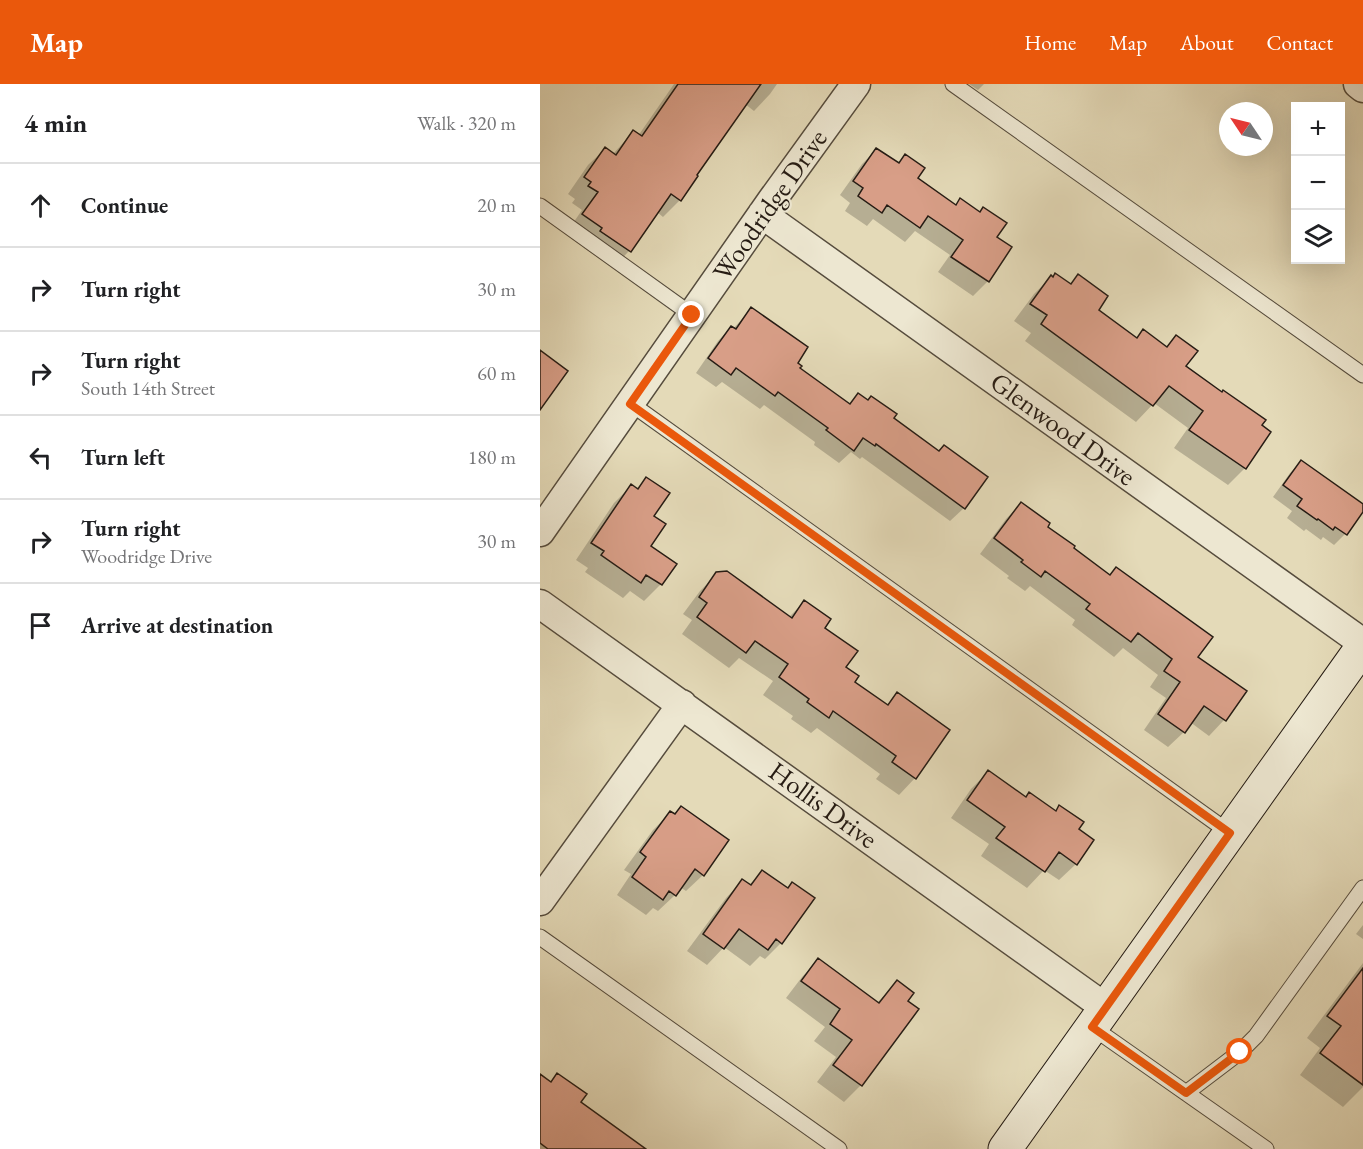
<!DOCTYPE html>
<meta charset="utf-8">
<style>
:root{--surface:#fff;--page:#f2f2f2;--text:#202124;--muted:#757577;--line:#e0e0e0;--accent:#ea580c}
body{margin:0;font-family:"EB Garamond",serif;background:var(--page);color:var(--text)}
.controls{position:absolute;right:18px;top:18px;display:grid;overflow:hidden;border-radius:0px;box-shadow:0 6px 24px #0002}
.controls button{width:54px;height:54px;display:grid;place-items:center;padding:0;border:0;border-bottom:2px solid var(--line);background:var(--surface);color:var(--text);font:30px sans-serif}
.compass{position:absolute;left:679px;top:18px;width:54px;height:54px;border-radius:50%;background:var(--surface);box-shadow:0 6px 24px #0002;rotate:305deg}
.stop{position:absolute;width:18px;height:18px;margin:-14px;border:4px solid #ea580c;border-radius:50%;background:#fff}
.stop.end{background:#ea580c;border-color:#fff;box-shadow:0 2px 6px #0008}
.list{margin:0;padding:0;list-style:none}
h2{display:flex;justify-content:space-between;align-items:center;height:78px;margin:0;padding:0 24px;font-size:26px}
h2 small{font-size:20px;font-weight:400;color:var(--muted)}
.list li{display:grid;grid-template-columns:39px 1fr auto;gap:18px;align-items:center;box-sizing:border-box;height:84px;padding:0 24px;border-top:2px solid var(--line)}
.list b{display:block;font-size:22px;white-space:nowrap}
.list p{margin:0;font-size:20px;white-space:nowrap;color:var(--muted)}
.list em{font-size:20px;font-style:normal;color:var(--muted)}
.icon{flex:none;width:33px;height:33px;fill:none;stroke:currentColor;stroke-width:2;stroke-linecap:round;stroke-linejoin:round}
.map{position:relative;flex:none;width:823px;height:1065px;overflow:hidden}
header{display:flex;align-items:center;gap:36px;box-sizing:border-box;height:84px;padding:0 30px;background:var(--accent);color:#fff}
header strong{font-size:28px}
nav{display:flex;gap:33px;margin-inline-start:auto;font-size:21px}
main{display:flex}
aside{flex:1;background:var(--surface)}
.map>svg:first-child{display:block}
.shadow{fill:#0003}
.building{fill:#d89e87;stroke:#261c14;stroke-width:1.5}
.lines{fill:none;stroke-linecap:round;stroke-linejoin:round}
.lane-casing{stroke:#564c3d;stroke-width:17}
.street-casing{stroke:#564c3d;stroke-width:31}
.secondary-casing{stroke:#261c14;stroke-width:35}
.lane{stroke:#ede7d1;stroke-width:15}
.street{stroke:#ede7d1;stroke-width:28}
.secondary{stroke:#ede7d1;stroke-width:33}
.route{stroke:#ea580c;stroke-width:8}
.labels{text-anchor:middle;stroke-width:4.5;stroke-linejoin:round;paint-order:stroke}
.street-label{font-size:27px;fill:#261c14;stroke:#ede7d1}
</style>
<header>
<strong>Map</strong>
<nav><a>Home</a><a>Map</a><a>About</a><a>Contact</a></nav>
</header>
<main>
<aside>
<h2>4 min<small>Walk · 320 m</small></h2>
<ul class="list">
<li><svg class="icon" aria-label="ahead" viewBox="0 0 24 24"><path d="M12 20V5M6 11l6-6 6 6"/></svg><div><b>Continue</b></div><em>20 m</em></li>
<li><svg class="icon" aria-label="right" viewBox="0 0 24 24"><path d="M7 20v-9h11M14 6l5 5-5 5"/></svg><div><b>Turn right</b></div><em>30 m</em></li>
<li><svg class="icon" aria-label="right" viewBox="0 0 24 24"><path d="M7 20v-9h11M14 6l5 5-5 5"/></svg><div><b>Turn right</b><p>South 14th Street</p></div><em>60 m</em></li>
<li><svg class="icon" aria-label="left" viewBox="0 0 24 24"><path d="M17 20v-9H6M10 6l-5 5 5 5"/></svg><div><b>Turn left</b></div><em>180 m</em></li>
<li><svg class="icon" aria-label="right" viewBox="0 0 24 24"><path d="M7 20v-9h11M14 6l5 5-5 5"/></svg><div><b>Turn right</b><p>Woodridge Drive</p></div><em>30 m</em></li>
<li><svg class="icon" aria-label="arrive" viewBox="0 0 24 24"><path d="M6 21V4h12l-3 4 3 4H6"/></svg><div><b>Arrive at destination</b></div></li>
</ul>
</aside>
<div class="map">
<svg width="823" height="1065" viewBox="0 0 823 1065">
<rect width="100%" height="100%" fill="#e4dab8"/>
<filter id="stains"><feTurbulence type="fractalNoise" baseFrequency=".00333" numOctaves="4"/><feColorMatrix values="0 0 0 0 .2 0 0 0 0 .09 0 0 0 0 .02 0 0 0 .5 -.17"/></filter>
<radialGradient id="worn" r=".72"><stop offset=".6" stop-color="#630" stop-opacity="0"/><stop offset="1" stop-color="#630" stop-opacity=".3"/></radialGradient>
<path class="shadow" d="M134,0H237L230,10L214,27L205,20L155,91L156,92L140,116L123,133L117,128L89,167L73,184L44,164L46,161L27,148L42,126L32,119L35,115L28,110L48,81L65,65L73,70L93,48L98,52Z
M429,0H444L438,6Z
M336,66L357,80L365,72L376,95L415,122L421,116L455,153L470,164L448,197L433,212L398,188L410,171L375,147L365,158L333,135L327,142L305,127L310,119L300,111L322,80Z
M538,192L557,226L596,255L604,247L625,264L636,253L644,283L729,348L705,384L688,401L634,364L648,344L614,319L596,338L485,257L491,249L474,237L494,210L511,193L530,201Z
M211,225L256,279L258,285L309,320L319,311L352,335L424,424L410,437L322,373L320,375L311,368L299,379L274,361L275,358L224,321L220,325L182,298L176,303L156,289L178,257L191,243L193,245Z
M761,378L823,422V425L805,450L794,461L783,453L781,456L766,445L764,447L747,434L752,427L733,413L750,389Z
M106,395L112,432L109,462L121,500L104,517L90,507L83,514L45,488L48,484L36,476L74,419L91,402L96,405Z
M481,419L506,443L656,573L705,607L684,636L669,652L650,638L644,648L628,663L604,646L626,614L610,603L618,591L583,564L574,573L532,541L535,536L490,502L485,507L467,494L469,492L440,470L466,435Z
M177,490L249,533L264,518L283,544L313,598L346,622L358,610L375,694L359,711L336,695L340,690L277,644L271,649L251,635L253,632L223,611L233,597L199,574L189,584L142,550L152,536L143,530L160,507Z
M448,688L486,714L515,728L520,723L536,780L519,796L504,786L487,804L441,772L449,760L411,734L431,705Z
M141,723L163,791L146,807L140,803L135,811L118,827L113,824L106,831L77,811L91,790L84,786L113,746L130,729L133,731Z
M223,788L247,805L252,800L241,859L225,875L220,872L210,882L184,863L167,881L147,867L186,814L202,797L209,801Z
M823,841V855L816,850Z
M278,876L337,919L357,898L321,1001L304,1018L277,998L296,973L274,957L285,943L246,914L262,893Z
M823,879V1003L803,1023L760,991L780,964L767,954Z
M17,991L39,1018L88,1065H0V992L10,999Z"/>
<path class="building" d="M138,0H221L157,91L158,92L141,117L131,110L91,168L60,147L62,144L42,130L58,108L48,102L51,98L44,93L65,63L76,71L93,46L102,52Z
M336,64L359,79L365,70L385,84L378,94L416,121L420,114L440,128L443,123L467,139L457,153L472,163L449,198L411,173L423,156L388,132L380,144L347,121L342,129L318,112L323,104L313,97Z
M515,189L531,200L538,190L568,212L559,226L597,254L603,245L627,263L636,251L658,267L646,282L682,308L683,306L726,336L722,341L731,348L706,385L649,346L663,327L629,302L613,322L501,240L507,231L490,220L511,191L513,193Z
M211,223L268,263L258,279L262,282L260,284L310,320L318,309L328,316L331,312L357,330L354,334L399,367L404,361L448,393L425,425L336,360L335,362L323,354L314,367L286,346L288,344L238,308L235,312L196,284L191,291L168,274L191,242L196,245Z
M0,266L28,287L0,326Z
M761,376L823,420V428L807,451L795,443L793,446L778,435L777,436L757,422L762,415L743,401Z
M106,393L130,409L114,432L126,440L111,462L137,480L122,501L106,491L101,499L61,471L64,467L51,459L91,400L98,405Z
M481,418L510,439L508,443L535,462L534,464L570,491L576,483L673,553L658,573L707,607L686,637L664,622L645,649L618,630L640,598L624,587L632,575L598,549L591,558L546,525L550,520L505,487L501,493L481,478L483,476L454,454Z
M187,487L252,534L264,516L291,535L285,544L318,567L306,583L319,592L315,598L348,621L357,608L410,646L376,695L352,678L356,672L293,627L289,634L267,618L269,615L239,593L248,580L215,557L206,569L157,533L167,519L159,513L176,488Z
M448,686L486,713L489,708L516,727L519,721L544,738L539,745L554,756L537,781L519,768L505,788L456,754L465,743L427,716Z
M141,722L189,756L164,792L155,785L136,812L129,807L123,816L92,793L106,773L100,768L130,727L135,730Z
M222,786L248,804L252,798L275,814L242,860L236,855L228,866L199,845L184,865L163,850L202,795L211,801Z
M278,874L339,919L357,896L374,909L368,917L379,925L322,1002L293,981L312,956L290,940L300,925L261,897Z
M823,884V1001L780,969L801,942L787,932Z
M17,989L47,1010L41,1018L106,1065H8L0,1059V990L11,998Z"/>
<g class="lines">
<g class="lane-casing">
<path id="lane" d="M413,0L823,291
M0,122L152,231
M90,319L690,749
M0,853L299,1065
M552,943L726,1065
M646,1009L700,968L716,952L823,804"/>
</g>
<g class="street-casing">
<path id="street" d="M818,0L823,4
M222,130L823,559
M0,448L232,116L316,0
M0,520L566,924
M0,817L142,620"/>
</g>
<g class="secondary-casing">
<path id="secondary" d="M465,1065L823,562"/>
</g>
<use href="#lane" class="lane"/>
<use href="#street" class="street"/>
<use href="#secondary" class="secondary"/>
</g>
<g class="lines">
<path class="route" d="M152,231L90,320L690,749L552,943L646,1009L700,968"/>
</g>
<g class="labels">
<g class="street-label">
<text transform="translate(230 121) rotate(-55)" y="9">Woodridge Drive</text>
<text transform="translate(523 345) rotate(36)" y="9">Glenwood Drive</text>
<text transform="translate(283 721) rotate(36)" y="9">Hollis Drive</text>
</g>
</g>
<rect width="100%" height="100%" filter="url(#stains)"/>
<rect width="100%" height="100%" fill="url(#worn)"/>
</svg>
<div class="controls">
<button>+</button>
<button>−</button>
<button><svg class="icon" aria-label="layers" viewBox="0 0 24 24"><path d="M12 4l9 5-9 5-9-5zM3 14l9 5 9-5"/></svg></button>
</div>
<svg class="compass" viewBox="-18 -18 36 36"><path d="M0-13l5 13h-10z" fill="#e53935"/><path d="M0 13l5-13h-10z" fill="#757577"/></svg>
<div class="stop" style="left:700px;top:968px"></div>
<div class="stop end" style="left:152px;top:231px"></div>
</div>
</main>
